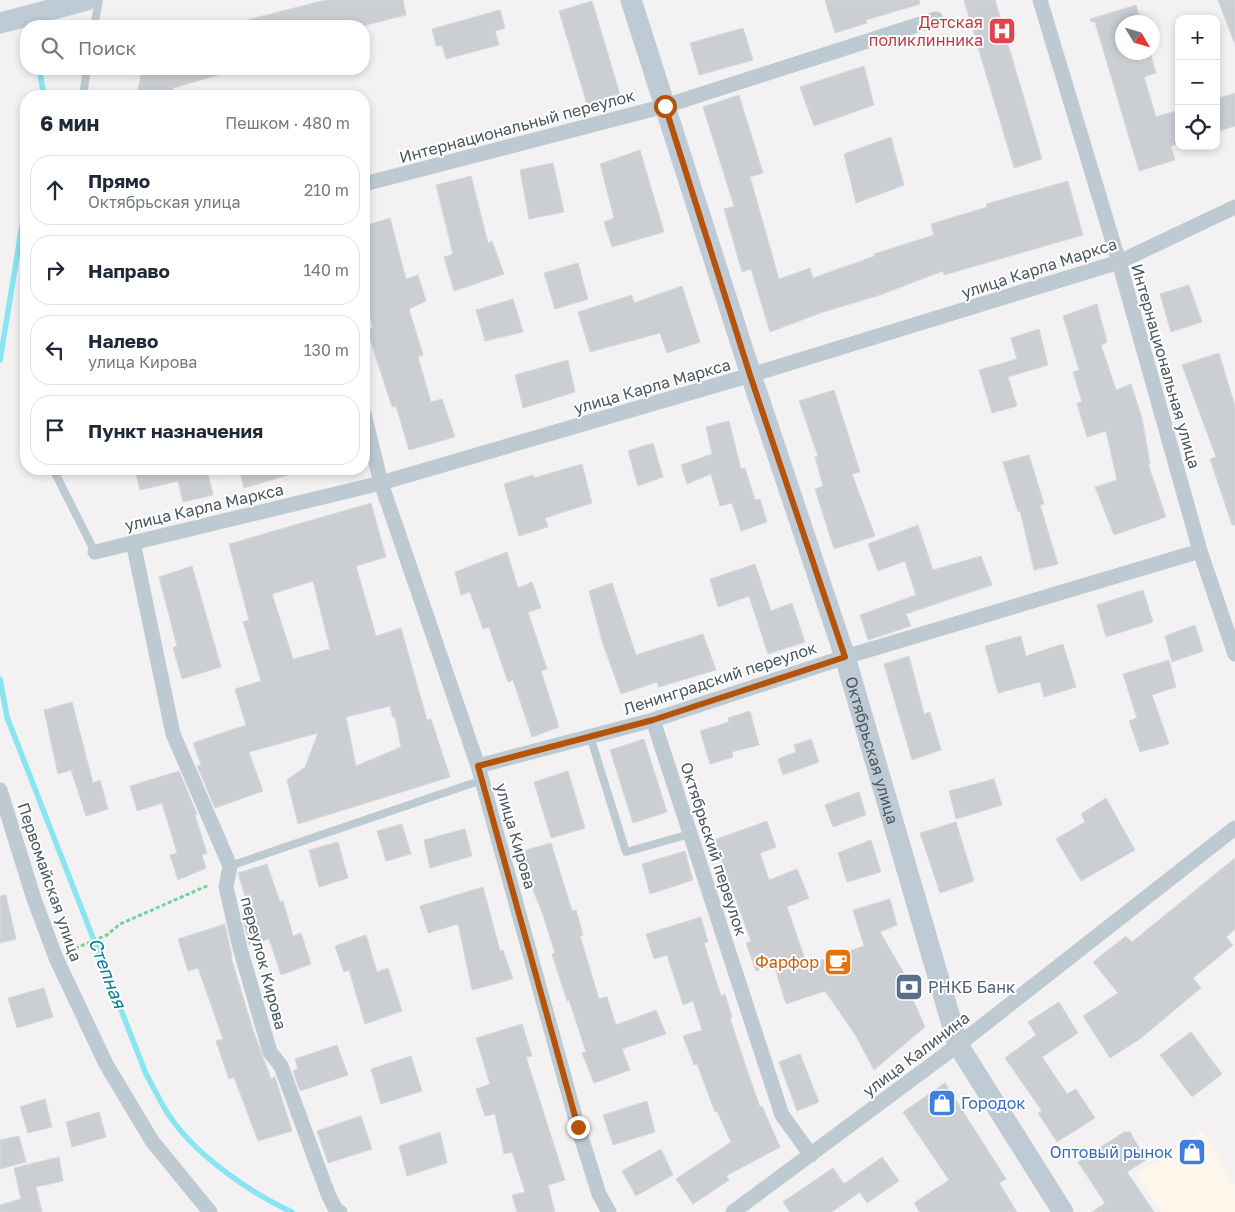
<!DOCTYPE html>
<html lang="ru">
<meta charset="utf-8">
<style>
:root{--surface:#fff;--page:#f6f6f7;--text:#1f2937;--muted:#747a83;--line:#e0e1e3}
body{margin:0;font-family:"Golos Text",sans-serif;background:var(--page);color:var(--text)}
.controls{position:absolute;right:15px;top:15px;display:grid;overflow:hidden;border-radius:10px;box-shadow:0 2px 8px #0003}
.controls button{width:45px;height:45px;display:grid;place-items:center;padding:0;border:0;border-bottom:1px solid var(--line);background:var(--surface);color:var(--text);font:25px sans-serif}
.compass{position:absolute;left:1115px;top:15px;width:45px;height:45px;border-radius:50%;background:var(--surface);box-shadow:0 2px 8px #0003;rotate:128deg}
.stop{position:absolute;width:15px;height:15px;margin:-11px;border:4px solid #b45309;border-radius:50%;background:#fff}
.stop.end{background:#b45309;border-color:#fff;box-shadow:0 1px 5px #0008}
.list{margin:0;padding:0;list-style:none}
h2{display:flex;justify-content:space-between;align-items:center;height:65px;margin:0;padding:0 20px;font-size:21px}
h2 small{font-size:16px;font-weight:400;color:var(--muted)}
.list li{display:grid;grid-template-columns:32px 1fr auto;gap:15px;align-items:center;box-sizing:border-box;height:70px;margin:0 10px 10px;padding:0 10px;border:1px solid var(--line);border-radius:20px}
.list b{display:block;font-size:19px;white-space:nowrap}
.list p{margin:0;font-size:16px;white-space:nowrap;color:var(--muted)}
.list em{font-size:16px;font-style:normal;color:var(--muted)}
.icon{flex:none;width:28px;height:28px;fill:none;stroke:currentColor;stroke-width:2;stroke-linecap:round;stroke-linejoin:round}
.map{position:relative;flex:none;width:1235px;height:1212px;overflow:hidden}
.search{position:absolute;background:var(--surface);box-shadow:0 2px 8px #0003;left:20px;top:20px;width:350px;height:55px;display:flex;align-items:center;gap:12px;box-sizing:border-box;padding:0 18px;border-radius:20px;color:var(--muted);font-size:19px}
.panel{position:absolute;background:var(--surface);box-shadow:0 2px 8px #0003;left:20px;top:90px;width:350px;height:385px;border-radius:20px}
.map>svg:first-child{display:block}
.commercial{fill:#fdf6eb}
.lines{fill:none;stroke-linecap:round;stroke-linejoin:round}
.stream{stroke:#89e5f1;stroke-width:5.5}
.building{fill:#cbcfd3;stroke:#d5d8dc;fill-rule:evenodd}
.path{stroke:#74d29b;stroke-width:3;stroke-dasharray:4 2.5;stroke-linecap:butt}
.service{stroke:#becad1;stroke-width:8}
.minor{stroke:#becad1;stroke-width:15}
.secondary{stroke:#becbd5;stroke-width:21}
.route{stroke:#b45309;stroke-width:6}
.labels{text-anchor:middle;stroke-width:4;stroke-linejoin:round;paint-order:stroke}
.health-label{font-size:16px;fill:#be3a42;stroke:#fff;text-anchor:end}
.street-label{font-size:16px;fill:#485760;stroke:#fff}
.food-label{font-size:16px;fill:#c56008;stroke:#fff;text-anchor:end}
.service-label{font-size:16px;fill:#4e5e75;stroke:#fff;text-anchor:start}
.shop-label{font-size:16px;fill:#366cbe;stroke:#fff;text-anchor:start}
.water-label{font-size:18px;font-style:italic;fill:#087d8c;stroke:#fff}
</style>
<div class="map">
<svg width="1235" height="1212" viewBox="0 0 1235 1212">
<rect width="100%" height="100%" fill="#f3f1f1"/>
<path class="commercial" d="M1202,1131L1235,1186V1212H1161L1136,1174Z"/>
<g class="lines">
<path class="stream" d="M39,69L44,96
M0,360L26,201
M0,679L7,717L146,1074C155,1089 162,1107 173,1121C199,1157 252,1194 292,1212"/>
</g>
<path class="building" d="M326,0H403L406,15L362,26H244L243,21Z
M825,0H919L920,4L866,20L867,23L835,33Z
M964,0H995L1042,159L1014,168Z
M1218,0H1235V42H1234Z
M592,1L622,101L589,111L559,11Z
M1136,5L1141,22H1122V52H1150L1156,73L1144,77L1156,117L1179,110V143L1171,146L1175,160L1139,171L1095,22H1091L1090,19Z
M500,10L505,28L495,31L499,45L446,59L442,45L436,46L432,29Z
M743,28L753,60L699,75L690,43Z
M864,66L874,105L814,126L800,87Z
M142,69H224L225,73L173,88L171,96H137Z
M1235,93V126L1216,132V99Z
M739,95L763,173L750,177L779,279L810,268L813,278L875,256L874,254L934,235L931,224L987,207L986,204L1068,181L1083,235L944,275L943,271L877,296L823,312L770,332L751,269L742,272L724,209L734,206L703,107Z
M891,137L904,185L856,203L844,154Z
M640,150L664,232L612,247L604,222L614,218L600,164Z
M553,163L564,212L529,219L520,170Z
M471,176L488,243L492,241L504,274L454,291L444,257L453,254L436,185Z
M390,218L406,279L418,275L426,301L409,309L423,355L418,357L431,402L442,399L455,437L409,450L396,406L392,407L367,330L373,328L364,297V226Z
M578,263L588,299L555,309L544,273Z
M1189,285L1202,322L1171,332L1160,294Z
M682,286L700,342L667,353L660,333L590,352L578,312L632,295L634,303Z
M513,299L523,332L485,341L476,310Z
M1097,304L1107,342L1101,345L1116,390L1131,384L1142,418L1150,464H1148L1166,517L1114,535L1095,487L1117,480L1106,431L1087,437L1077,403L1082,402L1073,372L1079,370L1063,316Z
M1039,329L1048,365L1008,377L1017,406L992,413L979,370L1017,359L1011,338Z
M1219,353L1235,406V525H1232L1210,459L1216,457L1182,365Z
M568,360L575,392L523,408L515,375Z
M834,390L860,472L852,474L875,536L834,549L815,489L823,486L815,457L818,456L799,401Z
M729,421L741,469L745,468L755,500L760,499L767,522L741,531L732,503L720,506L711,474L687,484L681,465L712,454L706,427Z
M653,443L663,477L638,486L628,451Z
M1029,455L1044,504L1040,505L1058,564L1034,570L1020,511L1018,512L1003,462Z
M582,464L592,503L545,518L548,527L519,536L504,484L533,475L534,478Z
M135,469H207L213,495L183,502L178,481L140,490Z
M239,469H294L295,473L244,488Z
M371,503L386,557L356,566L376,636L401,628L427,720L431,719L450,777L298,824L287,780L305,767L318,733L249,752L263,791L215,808L197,766L201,765L193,743L246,725L235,689L261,681L243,622L249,620L229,544ZM313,581L330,649L293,659L272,594ZM390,706L393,718L395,717L401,747L356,766L346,717Z
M918,525L933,570L981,556L992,585L906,614L911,626L868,640L860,615L916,595L905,561L878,571L868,544Z
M507,552L518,588L532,582L541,608L528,612L547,669L541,671L559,727L532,737L513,680L508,682L489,627L483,629L470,592L461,595L455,572Z
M755,564L771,611L792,603L805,642L768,654L749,596L718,607L710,579Z
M192,566L221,667L182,679L173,648L177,646L159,577Z
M612,583L636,655L703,634L716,670L659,687L657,682L621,694L602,641L589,591Z
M1143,590L1153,622L1106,637L1097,605Z
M1195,625L1203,651L1172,662L1165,636Z
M1021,636L1026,656L1063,644L1076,687L1044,697L1040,682L998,693L985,646Z
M909,656L924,714L930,712L941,750L912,760L884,664Z
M1169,660L1176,687L1152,695L1169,744L1140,752L1129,721L1137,718L1123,674Z
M72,702L93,783L100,780L108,809L86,816L71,770L58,774L44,710Z
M750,711L759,745L732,752L733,757L710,764L700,731L729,722L728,718Z
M644,739L667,812L633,823L610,750Z
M811,739L819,762L783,775L778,759L796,752L794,745Z
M179,771L197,814L195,815L207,853L202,855L206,868L178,880L170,855L177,853L162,803L137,811L130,786Z
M568,771L585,828L551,838L534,782Z
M994,779L1002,805L956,819L949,791Z
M859,792L866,815L833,827L825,805Z
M1106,798L1135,850L1081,881L1056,839L1085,822L1081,814Z
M767,821L776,847L760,853L769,880L797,869L809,898L787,907L807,965L864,946L853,910L890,899L897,925L880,932L916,994L912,997L925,1027L874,1070L856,1036L825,991L786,1004L774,965L756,971L746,943L751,941L714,840Z
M956,822L974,881L940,893L920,833Z
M402,824L411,854L386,861L377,831Z
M465,829L472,856L430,868L424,840Z
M871,840L881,872L847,882L838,853Z
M338,842L348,878L319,887L309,850Z
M551,843L572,911L576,910L583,935L580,936L599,999L607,997L616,1025L656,1010L666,1034L622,1049L630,1070L594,1083L582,1053L586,1052L569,1000L567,1001L552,954L555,953L542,912L531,885L523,851Z
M685,851L693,880L650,894L642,864Z
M1235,858V929L1226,937L1233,945L1193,978L1201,988L1140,1039L1110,1058L1083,1016L1118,993L1093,962L1126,936L1132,942Z
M267,864L280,902L283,901L293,936L301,933L311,964L281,975L269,939L249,945L242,915L250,912L238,873Z
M483,887L500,951L503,950L513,979L472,990L458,924L428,933L420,906Z
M6,895L16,939L0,943V896Z
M701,917L708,942L704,943L721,996L725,994L732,1017L730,1018L747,1070L760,1107L762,1106L780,1147L726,1176L729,1180L693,1204L676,1179L731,1142L717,1111L715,1112L697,1064L694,1065L683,1036L702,1030L693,1001L683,1005L667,955L654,959L646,934Z
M225,924L232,956L231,957L253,1030L271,1079L275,1077L292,1131L258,1141L234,1077L229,1079L216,1041L223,1039L198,968L188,971L178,939Z
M366,935L377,972L388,968L402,1011L365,1024L349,970L344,972L335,946Z
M44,988L53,1017L17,1028L8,998Z
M1059,1002L1078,1033L1042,1057L1067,1094L1076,1089L1095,1118L1057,1142L1038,1113L1042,1111L1005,1058L1036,1035L1028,1022Z
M522,1024L532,1056L526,1057L565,1180L548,1185L555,1212H517L512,1195L525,1192L512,1152L504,1154L495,1114L485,1116L476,1089L490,1084L476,1038Z
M1191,1032L1222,1074L1192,1097L1160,1055Z
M337,1045L348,1075L300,1091L293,1071L298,1069L295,1059Z
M800,1054L819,1102L797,1111L779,1062Z
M411,1056L422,1091L381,1104L371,1069Z
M945,1083L1006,1179L999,1183L1017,1212H920L914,1203L949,1180L903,1112Z
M45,1099L52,1127L28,1133L20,1107Z
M647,1101L655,1132L613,1145L603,1115Z
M99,1112L106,1137L72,1147L66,1122Z
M361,1116L372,1149L328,1163L317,1131Z
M440,1132L447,1163L407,1176L399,1146Z
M1124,1132H1130L1146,1160L1127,1172L1154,1212H1092L1105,1203L1078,1162Z
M19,1136L26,1162L0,1169V1140Z
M661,1149L673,1175L636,1196L622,1171Z
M59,1157L63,1181L36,1187L42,1212H0V1205L21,1199L14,1168Z
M882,1157L899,1181L867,1203L860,1192L832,1212H790L783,1202L833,1168L844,1184Z"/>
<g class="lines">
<path class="path" d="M69,951L107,935L120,924L209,885"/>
<path class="service" d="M94,26L99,0
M83,96L87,69
M26,367L24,373L26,381
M53,469L95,552
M590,736L626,852L690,834
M230,866L482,780"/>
<path class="minor" d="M1040,0L1119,262L1200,551L1235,654
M364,184L665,106L936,19
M364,414L381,483L478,766L578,1127L599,1194L609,1212
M133,542L173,734L230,866L226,887L240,948L270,1052L281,1066L328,1194L336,1210L340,1212
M95,552L381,483L751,375L1119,262L1235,207
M653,720L782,1115L811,1155
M478,766L653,720L845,657L1200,551
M0,790L34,899L56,958L106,1064L152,1141L210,1212
M733,1212L958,1045L1235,828"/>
<g class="secondary">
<path id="s1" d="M631,0L751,375L845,657L958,1045L1063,1212"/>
<path d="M0,23L87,0"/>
</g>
</g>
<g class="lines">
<path class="route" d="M578,1127L478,766L653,720L845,657L750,375L665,106"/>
</g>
<defs>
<g id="hospital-square" transform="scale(1.4375)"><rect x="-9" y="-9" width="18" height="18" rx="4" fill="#e0444e" stroke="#fff"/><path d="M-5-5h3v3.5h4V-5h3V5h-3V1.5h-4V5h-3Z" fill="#fff"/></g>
<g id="cafe-square" transform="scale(1.4375)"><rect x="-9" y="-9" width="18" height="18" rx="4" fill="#e8710a" stroke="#fff"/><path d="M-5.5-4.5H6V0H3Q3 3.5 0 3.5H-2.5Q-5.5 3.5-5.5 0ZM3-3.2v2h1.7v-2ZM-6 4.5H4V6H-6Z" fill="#fff"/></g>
<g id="bank-square" transform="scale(1.4375)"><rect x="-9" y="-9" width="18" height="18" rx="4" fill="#5c6f8a" stroke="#fff"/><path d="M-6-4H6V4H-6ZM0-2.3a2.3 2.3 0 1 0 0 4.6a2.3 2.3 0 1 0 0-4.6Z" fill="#fff"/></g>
<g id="shop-square" transform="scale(1.4375)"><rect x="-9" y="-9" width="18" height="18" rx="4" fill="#3f7fe0" stroke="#fff"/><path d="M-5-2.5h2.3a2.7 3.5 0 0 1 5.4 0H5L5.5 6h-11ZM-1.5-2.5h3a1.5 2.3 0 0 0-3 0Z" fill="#fff"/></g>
</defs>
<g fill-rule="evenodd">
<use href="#hospital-square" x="1002" y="31"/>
<use href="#cafe-square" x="838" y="962"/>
<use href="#bank-square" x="909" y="987"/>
<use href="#shop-square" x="942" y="1103"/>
<use href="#shop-square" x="1192" y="1152"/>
</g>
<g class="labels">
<g class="health-label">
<text x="983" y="28">Детская<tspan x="983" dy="18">поликлинника</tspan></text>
</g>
<g class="street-label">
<text transform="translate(517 126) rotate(-15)" y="6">Интернациональный переулок</text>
<text transform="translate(1039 268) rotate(-18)" y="6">улица Карла Маркса</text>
<text transform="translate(1166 366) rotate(74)" y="6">Интернациональная улица</text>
<text transform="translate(652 386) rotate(-16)" y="6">улица Карла Маркса</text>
<text transform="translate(204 507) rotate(-13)" y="6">улица Карла Маркса</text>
<text transform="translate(720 678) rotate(-18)" y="6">Ленинградский переулок</text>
<text dy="6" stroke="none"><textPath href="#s1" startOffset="788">Октябрьская улица</textPath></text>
<text transform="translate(516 836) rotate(74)" y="6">улица Кирова</text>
<text transform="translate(714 849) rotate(72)" y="6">Октябрьский переулок</text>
<text transform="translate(50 882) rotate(71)" y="6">Первомайская улица</text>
<text transform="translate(264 963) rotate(75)" y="6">переулок Кирова</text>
<text transform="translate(916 1054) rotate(-37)" y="6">улица Калинина</text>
</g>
<g class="food-label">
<text x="819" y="968">Фарфор</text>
</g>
<g class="service-label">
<text x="928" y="993">РНКБ Банк</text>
</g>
<g class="shop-label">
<text x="961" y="1109">Городок</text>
<text x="1173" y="1158" text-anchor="end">Оптовый рынок</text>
</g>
<g class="water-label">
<text transform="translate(107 973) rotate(69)" y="6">Степная</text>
</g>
</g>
</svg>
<div class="controls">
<button>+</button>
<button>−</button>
<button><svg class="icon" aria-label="locate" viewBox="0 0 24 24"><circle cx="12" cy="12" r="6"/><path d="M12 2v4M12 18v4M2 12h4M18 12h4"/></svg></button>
</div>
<svg class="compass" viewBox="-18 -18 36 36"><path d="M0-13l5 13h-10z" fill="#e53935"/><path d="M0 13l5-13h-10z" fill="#747a83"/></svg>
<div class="stop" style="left:665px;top:106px"></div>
<div class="stop end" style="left:578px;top:1127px"></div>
<div class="search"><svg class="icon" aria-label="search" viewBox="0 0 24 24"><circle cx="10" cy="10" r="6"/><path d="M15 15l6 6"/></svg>Поиск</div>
<section class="panel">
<h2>6 мин<small>Пешком · 480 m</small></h2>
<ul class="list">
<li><svg class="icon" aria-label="ahead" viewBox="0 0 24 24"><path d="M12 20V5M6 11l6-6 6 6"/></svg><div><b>Прямо</b><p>Октябрьская улица</p></div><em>210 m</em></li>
<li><svg class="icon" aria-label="right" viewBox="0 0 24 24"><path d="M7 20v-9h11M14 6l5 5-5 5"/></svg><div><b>Направо</b></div><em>140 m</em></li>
<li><svg class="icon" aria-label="left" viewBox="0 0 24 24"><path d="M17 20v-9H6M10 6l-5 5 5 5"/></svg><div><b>Налево</b><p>улица Кирова</p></div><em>130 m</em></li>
<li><svg class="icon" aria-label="arrive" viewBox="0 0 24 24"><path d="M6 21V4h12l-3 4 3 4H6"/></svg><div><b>Пункт назначения</b></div></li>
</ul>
</section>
</div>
